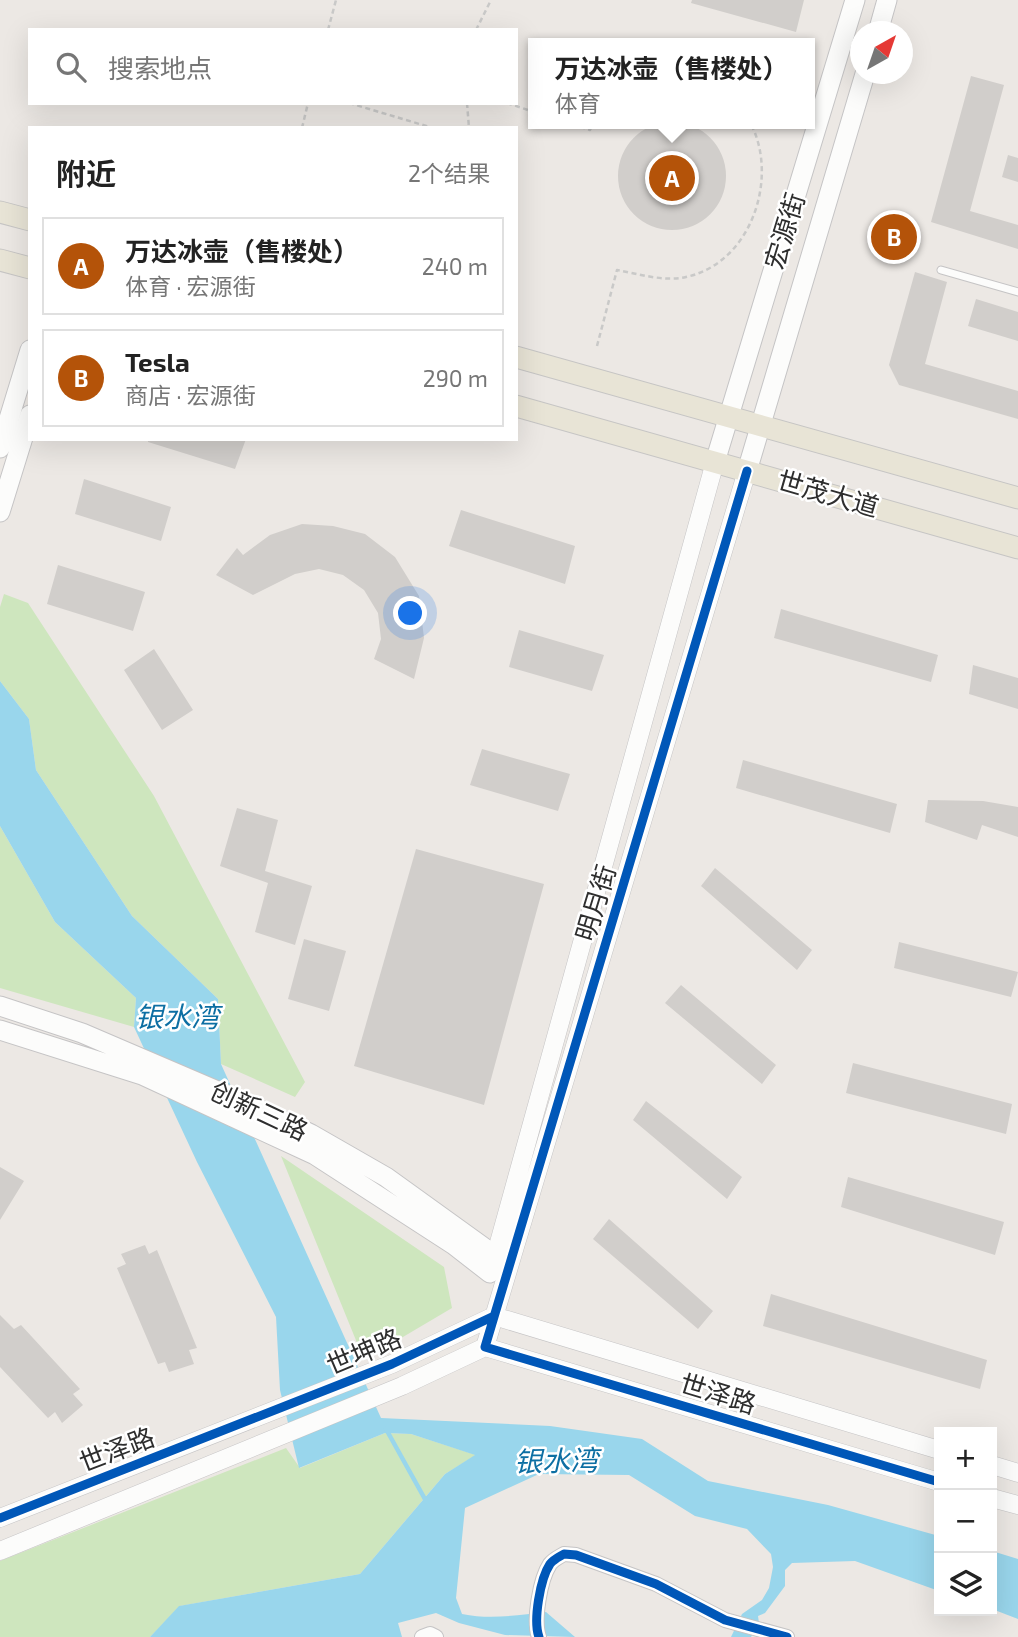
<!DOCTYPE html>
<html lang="zh">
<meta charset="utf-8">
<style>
:root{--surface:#fff;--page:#f2f2f2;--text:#222;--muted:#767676;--line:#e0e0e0;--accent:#b45309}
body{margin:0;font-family:"Exo 2","Noto Sans SC",sans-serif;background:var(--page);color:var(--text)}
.controls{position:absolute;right:21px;bottom:21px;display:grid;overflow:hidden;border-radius:0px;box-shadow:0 7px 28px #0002}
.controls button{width:63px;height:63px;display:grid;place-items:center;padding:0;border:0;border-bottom:2px solid var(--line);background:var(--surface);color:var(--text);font:35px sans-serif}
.compass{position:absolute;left:850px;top:21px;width:63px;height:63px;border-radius:50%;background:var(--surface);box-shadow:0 7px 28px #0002;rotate:40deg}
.you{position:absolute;left:411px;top:614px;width:24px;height:24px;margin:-18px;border:5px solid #fff;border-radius:50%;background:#1a73e8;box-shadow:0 0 0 10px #1a73e833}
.badge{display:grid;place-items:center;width:46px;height:46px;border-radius:50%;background:var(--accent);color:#fff;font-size:23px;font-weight:700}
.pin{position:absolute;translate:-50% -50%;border:4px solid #fff;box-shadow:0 2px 7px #0006}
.popup{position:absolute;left:528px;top:38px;width:287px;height:91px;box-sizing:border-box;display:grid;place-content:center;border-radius:0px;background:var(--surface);filter:drop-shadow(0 2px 5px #0005);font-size:23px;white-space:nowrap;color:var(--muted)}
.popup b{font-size:26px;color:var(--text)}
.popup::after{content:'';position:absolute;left:50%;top:100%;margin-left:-14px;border:14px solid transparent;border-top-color:var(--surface)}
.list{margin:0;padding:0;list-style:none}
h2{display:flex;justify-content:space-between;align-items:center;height:91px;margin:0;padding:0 28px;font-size:30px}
h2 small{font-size:23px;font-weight:400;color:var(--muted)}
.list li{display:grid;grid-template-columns:46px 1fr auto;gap:21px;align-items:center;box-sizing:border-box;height:98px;margin:0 14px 14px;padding:0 14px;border:2px solid var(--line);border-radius:0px}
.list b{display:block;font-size:26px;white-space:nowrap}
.list p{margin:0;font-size:23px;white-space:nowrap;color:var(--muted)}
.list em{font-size:23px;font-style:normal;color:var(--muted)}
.icon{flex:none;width:38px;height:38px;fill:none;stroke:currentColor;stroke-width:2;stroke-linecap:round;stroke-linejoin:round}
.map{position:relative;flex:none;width:1018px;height:1637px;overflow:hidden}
.search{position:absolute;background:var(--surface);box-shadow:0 7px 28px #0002;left:28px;top:28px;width:490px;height:77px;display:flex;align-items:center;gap:18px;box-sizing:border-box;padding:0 24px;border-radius:0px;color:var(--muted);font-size:26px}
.panel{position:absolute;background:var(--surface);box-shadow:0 7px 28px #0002;left:28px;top:126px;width:490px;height:315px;border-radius:0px}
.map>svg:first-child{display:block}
.green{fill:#cee6be}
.water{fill:#99d6ec}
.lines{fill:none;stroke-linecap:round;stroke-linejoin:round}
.stream{stroke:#99d6ec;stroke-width:4.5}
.building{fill:#d1cecb}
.service-casing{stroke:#c5c4c5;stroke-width:9}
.minor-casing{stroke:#c5c4c5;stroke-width:16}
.tertiary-casing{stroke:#c5c4c5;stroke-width:19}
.secondary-casing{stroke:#c5c4c5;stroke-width:21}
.primary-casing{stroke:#c6c5c4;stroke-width:23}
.path{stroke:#c9c9c8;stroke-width:2.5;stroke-dasharray:5 3.5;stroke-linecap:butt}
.service{stroke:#fcfcfb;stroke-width:7}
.minor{stroke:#fcfcfb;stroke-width:14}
.tertiary{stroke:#fcfcfb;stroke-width:18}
.secondary{stroke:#fcfcfb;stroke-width:19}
.primary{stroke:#e8e4d6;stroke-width:21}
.cycleway-casing{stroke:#fff;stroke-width:13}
.cycleway{stroke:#0057b8;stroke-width:9}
.labels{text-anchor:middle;stroke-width:5;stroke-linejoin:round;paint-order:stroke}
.street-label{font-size:26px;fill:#2e2e2e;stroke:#fff}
.water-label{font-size:28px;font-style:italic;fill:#0d6fa3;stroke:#fff}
</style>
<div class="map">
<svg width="1018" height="1637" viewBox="0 0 1018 1637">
<rect width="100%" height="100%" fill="#ece8e4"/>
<path class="green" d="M4,594L28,603L154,796L305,1082L295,1097L221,1064L218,999L132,916L36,770L29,719L0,681V607Z
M0,826L55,922L136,998L134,1027L0,988Z
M281,1156L444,1267L452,1308L364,1360Z
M385,1433L411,1434L476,1455L445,1474L360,1574L180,1606L150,1637H0V1561L286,1448L300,1468Z"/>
<path class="water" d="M0,681L29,719L36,770L132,916L218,999L221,1064L381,1418L550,1426L642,1439L708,1481L828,1505L939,1536V1591L855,1561L792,1563L785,1570V1586L765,1613L758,1616L759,1623L751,1637H731L742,1614L762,1600L769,1588L773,1567L771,1554L747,1529L695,1516L629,1475L539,1474L465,1508L456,1598L462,1614C491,1620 518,1615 546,1612L575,1637L505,1635L459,1623L436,1613L398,1623L402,1637H150L179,1606L360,1574L445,1474L475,1455L411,1434L385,1433L299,1468L280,1390L276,1317L197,1162L134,1027L136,998L55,922L0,826Z
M992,1551L1018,1559V1619L992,1609Z"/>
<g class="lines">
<path class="stream" d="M386,1429L426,1501"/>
</g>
<path class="building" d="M692,0H804L796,32L691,3Z
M971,76L1004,85L970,211L1018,225V249L931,222Z
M618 176a54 54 0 1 1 108 0a54 54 0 1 1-108 0Z
M1008,155L1018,158V182L1002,177Z
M915,272L947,282L925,364L1018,391V419L899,385L889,365Z
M976,299L1018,312V341L968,326Z
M148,439H246L235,469L148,442Z
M84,479L171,507L161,541L75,514Z
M461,510L575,546L565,584L449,546Z
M302,524L333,526L365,534L395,557L419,596L424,638L414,679L374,659L381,639L378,613L364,590L343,575L319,569L295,574L253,595L216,575L237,548L243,555L270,535Z
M58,565L145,592L133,631L47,604Z
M781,609L938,655L931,682L774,638Z
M519,630L604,655L592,691L509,667Z
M154,649L193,710L162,730L124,670Z
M973,665L1018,678V709L969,694Z
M482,749L570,774L558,811L470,785Z
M743,760L897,804L890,833L736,788Z
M928,800L983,801L1018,807V837L982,825L977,840L925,822Z
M237,808L278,820L265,871L312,886L295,945L255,932L268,883L220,866Z
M416,849L544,884L484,1105L354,1066Z
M715,868L812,950L797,970L701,886Z
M304,939L346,951L329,1011L288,999Z
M899,942L1018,972L1011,997L894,968Z
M681,985L776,1065L762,1084L665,1003Z
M853,1063L1012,1104L1006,1134L846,1093Z
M646,1101L742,1177L727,1199L633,1120Z
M0,1167L24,1181L0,1220Z
M848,1177L1004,1222L995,1255L841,1207Z
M609,1219L713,1311L698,1329L593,1239Z
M145,1245L149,1254L157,1250L197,1348L189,1350L194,1364L169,1372L165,1362L158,1364L117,1268L126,1264L121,1254Z
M771,1294L987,1360L980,1389L763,1326Z
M0,1315L14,1329L21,1325L80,1389L73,1394L83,1405L62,1423L55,1412L48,1418L0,1367Z"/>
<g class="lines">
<g class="service-casing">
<path id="service" d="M941,270L1018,292"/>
</g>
<g class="minor-casing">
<path id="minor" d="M422,1637L430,1634L436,1637
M539,1637C533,1621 540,1579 550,1564C554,1559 559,1557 564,1554L576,1555L656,1584L725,1620L787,1637"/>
</g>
<g class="tertiary-casing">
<path id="tertiary" d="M492,1268L715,462
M494,1316L939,1450
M485,1347L747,471
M485,1347L939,1482
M992,1465L1018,1473
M992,1498L1018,1505
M0,1518L392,1364L494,1316
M0,1551L402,1386L485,1347"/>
</g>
<g class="secondary-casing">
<path id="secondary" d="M878,32L887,0
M0,448L30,350
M715,462L855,0
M747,471L865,74
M0,512L30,415
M0,1006L82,1033L250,1105L311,1134L386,1177L497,1257
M0,1030L142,1075L315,1155L454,1245L490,1273"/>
</g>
<g class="primary-casing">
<path id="primary" d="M0,212L30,220
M0,260L30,268
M516,357L1018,498
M516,406L1018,548"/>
</g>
<path class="path" d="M328,30L336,0
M476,30L491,0
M703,43L706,35
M349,103L433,128
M467,103L469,128
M507,103L534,112
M572,124L590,130L593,124
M302,128L308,103
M597,346L617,270C638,274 665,282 686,277C751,263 779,179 751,124"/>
<use href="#service" class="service"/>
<use href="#minor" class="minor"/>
<use href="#tertiary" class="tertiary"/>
<use href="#secondary" class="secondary"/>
<use href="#primary" class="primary"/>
<g class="cycleway-casing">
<path id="cycleway" d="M747,471L485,1347L939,1482
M0,1518L392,1364L494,1316
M539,1637C533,1621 540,1579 550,1564C554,1559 559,1557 564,1554L576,1555L656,1584L725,1620L787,1637"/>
</g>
<use href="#cycleway" class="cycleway"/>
</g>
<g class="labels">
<g class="street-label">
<text transform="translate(785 231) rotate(-73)" y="9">宏源街</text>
<text transform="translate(828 494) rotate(16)" y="9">世茂大道</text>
<text transform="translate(596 903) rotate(-73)" y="9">明月街</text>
<text transform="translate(259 1111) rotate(25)" y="9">创新三路</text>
<text transform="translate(364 1352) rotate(-23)" y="9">世坤路</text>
<text transform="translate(718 1394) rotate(17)" y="9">世泽路</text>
<text transform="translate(117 1450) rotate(-21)" y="9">世泽路</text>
</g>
<g class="water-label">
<text x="177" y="1027">银水湾</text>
<text transform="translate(556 1461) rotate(-1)" y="10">银水湾</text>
</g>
</g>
</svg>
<div class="controls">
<button>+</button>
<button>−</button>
<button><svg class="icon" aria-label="layers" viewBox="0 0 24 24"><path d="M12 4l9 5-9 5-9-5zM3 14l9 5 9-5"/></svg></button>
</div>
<svg class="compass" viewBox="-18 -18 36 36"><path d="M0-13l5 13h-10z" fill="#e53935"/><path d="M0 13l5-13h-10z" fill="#767676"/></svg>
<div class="you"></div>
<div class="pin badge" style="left:672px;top:178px">A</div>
<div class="popup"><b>万达冰壶（售楼处）</b>体育</div>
<div class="pin badge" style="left:894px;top:237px">B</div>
<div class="search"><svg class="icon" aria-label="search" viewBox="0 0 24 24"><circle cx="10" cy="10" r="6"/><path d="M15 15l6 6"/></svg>搜索地点</div>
<section class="panel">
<h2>附近<small>2个结果</small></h2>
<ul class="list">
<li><span class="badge">A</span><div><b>万达冰壶（售楼处）</b><p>体育 · 宏源街</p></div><em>240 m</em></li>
<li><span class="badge">B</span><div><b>Tesla</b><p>商店 · 宏源街</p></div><em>290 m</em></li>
</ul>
</section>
</div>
